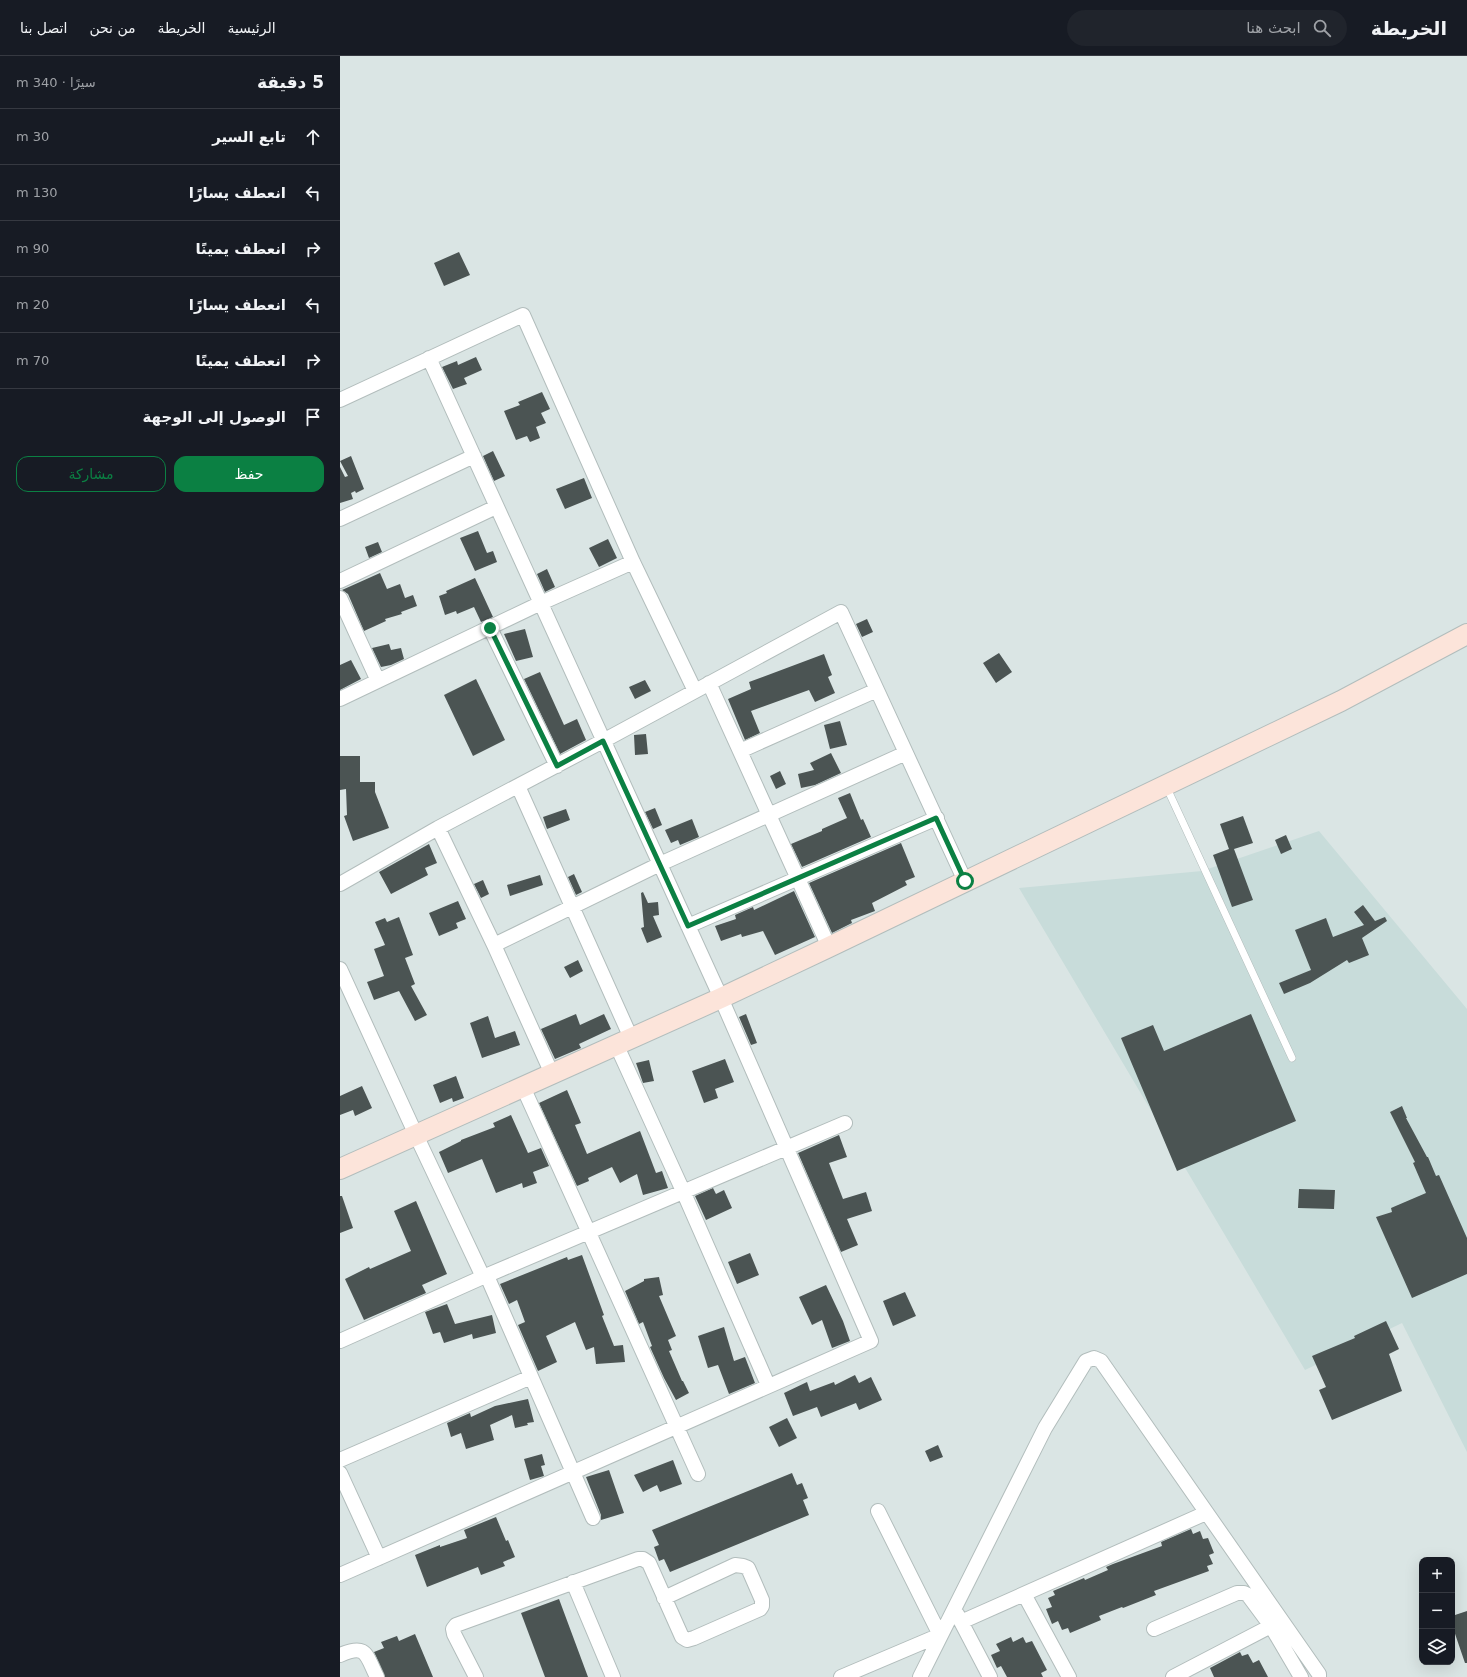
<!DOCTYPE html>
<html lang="ar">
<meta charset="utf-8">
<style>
:root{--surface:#171b24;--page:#20242c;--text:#f1f3f6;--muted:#9ea1a6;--line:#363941;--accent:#0b8043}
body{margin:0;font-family:"DejaVu Sans",Vazirmatn,sans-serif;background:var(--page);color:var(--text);direction:rtl}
.controls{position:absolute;right:12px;bottom:12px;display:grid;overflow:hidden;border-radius:8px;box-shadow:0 4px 16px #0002}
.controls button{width:36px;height:36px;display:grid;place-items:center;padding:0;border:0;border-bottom:1px solid var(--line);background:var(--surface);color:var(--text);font:20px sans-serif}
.stop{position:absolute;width:12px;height:12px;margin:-9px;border:3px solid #0b8043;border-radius:50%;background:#fff}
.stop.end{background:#0b8043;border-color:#fff;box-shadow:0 1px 4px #0008}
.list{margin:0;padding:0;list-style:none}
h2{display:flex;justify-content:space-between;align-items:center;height:52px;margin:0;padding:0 16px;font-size:17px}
h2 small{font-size:13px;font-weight:400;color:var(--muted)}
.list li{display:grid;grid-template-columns:26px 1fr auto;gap:12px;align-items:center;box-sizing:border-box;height:56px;padding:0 16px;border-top:1px solid var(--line)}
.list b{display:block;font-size:15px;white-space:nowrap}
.list em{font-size:13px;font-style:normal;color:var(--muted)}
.actions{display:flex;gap:8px;padding:12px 16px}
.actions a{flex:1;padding:9px 0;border:1px solid var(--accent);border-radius:12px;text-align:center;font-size:14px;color:var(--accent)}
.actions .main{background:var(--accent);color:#fff}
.icon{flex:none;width:22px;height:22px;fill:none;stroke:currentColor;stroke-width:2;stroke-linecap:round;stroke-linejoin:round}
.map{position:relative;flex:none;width:1127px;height:1621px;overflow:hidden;direction:ltr}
header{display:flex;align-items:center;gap:24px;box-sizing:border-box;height:56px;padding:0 20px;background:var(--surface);border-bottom:1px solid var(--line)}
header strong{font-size:19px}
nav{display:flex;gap:22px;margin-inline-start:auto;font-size:14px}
.search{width:280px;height:36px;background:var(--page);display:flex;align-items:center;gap:10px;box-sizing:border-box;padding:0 14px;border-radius:22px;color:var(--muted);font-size:15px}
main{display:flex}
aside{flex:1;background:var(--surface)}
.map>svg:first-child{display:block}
.built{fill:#c8dcda}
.building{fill:#4b5453}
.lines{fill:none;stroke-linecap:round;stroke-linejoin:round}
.service-casing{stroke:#b2bdbc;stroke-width:8}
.minor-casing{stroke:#b2bdbc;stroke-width:16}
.secondary-casing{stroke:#b2bdbc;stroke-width:22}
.service{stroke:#fff;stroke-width:7}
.minor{stroke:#fff;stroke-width:14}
.secondary{stroke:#fce4da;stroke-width:20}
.route{stroke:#0b8043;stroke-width:5}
</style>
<header>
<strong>الخريطة</strong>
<div class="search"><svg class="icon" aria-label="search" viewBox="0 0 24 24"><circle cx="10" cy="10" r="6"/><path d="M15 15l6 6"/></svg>ابحث هنا</div>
<nav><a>الرئيسية</a><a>الخريطة</a><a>من نحن</a><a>اتصل بنا</a></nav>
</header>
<main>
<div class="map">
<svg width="1127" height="1621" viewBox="0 0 1127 1621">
<rect width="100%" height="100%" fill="#dae5e4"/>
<path class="built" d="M979,775L1127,953V1396L1062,1267L965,1314L679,832L862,815Z"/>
<path class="building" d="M119,196L130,219L104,230L94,207Z
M136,301L142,314L124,322L127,328L113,333L102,311L117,305L118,309Z
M202,336L210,353L201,357L206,367L196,371L200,382L190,386L187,380L176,384L164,355L180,349L178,346Z
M153,395L165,420L154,425L143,400Z
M11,400L24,433L16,437L15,435L11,437L13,443L0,447V411L5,421L8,420L0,405Z
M244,422L252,442L225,453L216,433Z
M138,475L147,497L153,495L157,506L135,515L120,482Z
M268,483L277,502L259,511L249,492Z
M38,486L42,496L29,502L25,491Z
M207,513L215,531L205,536L197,518Z
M40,517L47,533L60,528L65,542L73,539L77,550L61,556L62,558L45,563L46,565L24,575L8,538L2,534Z
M135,522L153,561L141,566L134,551L117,558L116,555L105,559L99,540L107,537L106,535Z
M527,563L533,576L522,581L516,568Z
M185,573L193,601L176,605L164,578Z
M49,588L51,594L61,592L64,603L51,609L41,611L32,592Z
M659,597L672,616L656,627L643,607Z
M484,598L492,619L488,621L495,637L475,646L469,634L411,655L420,677L405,684L388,643L411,633L409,626Z
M11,604L21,623L0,634V609Z
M200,616L224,669L237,663L246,684L220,698L184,623Z
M136,623L165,684L133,700L104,639Z
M305,624L311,635L295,643L289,631Z
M500,665L507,689L490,693L484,669Z
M306,678L308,698L295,699L294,679Z
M491,697L501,717L475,729L461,732L458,718L474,714L470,707Z
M0,700H20V726H35V736L49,772L13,785L4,760L7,759L6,733L0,734Z
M440,715L446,728L436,733L430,720Z
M510,737L521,764L523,763L531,781L462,811L451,788L482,775V773L507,762L498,742Z
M315,752L322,769L313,773L305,756Z
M226,753L230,764L207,773L203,761Z
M903,760L913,787L894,793L913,844L892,851L873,799L889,793L880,768Z
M352,763L359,781L340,789L338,784L331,787L325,774Z
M946,779L952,793L941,798L935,784Z
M561,787L575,821L565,825L567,829L532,847L535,855L511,864L512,867L492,877L469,827Z
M89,788L97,807L85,812L88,819L51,838L39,816Z
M234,818L242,836L236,839L228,821Z
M200,819L203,829L170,840L167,829Z
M143,824L149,838L141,842L134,828Z
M454,835L475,881L435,899L423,875L402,881L401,878L381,885L375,870L396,863L395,859L413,851L414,854Z
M303,836L308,847L318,846L319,859L313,860L322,881L307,887L301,872L304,871L301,837Z
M118,845L126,863L116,867L118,872L99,880L89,857Z
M1023,849L1035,865L1045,861L1047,865L1022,882L1029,899L1009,907L1007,904L970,927L944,938L939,927L971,914L955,874L986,862L993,881L1024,869L1014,856Z
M59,861L73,899L65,902L75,928L71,930L87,959L75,965L59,935L34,944L27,926L44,920L34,893L45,889L35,866L45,862L47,866Z
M238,904L243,915L230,922L224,911Z
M236,958L240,969L264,958L271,973L239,988L241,992L215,1003L201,973Z
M406,958L417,987L411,989L399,961Z
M911,958L956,1065L837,1115L781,982L813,969L824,995Z
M148,960L155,982L175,975L180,989L142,1002L130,967Z
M385,1003L394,1026L375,1033L378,1042L364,1047L352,1015Z
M309,1004L314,1025L303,1027L296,1007Z
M116,1020L124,1042L113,1046L112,1042L100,1047L93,1029Z
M22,1030L32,1052L15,1060L13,1054L0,1059V1040Z
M227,1034L241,1067L235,1069L247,1098L300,1075L316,1117L322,1115L328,1132L303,1139L297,1118L280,1127L272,1111L248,1122L249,1125L237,1130L199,1047Z
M1062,1050L1067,1062H1066L1087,1101H1088L1096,1120L1099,1119L1127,1182V1218L1072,1242L1036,1161L1052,1156L1051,1152L1086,1137L1073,1107L1075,1106L1050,1056Z
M171,1059L188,1097L201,1092L209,1110L193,1116L197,1127L183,1132L182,1127L156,1137L142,1103L108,1117L99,1096L121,1085V1084L155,1071L153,1067Z
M499,1079L507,1101L489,1107L503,1143L526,1136L532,1155L507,1163L518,1189L501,1196L458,1097Z
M373,1132L376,1138L384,1134L392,1152L366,1164L355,1140Z
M959,1133L995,1134L994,1153L958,1152Z
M0,1140H2L13,1172L0,1177Z
M76,1145L107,1218L82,1229L86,1237L24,1264L5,1223L29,1211L30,1213L71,1195L54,1155Z
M410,1197L419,1219L397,1228L388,1206Z
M242,1199L264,1259L262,1260L274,1290L283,1289L285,1306L256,1308L254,1291L246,1294L235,1266L206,1280L217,1306L198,1315L178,1269L185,1266L177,1244L169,1248L160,1228L227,1201L228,1204Z
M319,1221L323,1239L319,1240L336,1280L328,1284L332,1294L329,1295L342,1325H343L349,1337L336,1344L324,1322L310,1291L312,1290L303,1266L299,1268L285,1235L304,1225V1223Z
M486,1229L503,1265L510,1285L492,1292L482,1264L472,1269L459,1241Z
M565,1236L576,1260L553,1270L543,1245Z
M107,1248L115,1268L152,1259L156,1277L133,1283L132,1278L104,1287L100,1276L93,1278L85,1256Z
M1046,1265L1059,1293L1049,1298L1062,1335L992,1364L979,1334L986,1331L972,1300L1015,1282L1014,1280Z
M384,1271L394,1305L405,1301L415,1327L389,1338L378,1309L368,1312L358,1280Z
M515,1319L519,1327L531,1321L542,1344L519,1354L516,1347L481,1361L477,1351L453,1360L444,1337L467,1326L470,1335L494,1326L495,1329Z
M188,1343L194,1366L187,1367L188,1369L175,1372L172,1359L150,1369L154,1384L126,1393L121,1377L111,1381L107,1367L130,1357L131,1361L155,1350Z
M447,1362L457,1382L439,1391L429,1371Z
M598,1389L603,1401L590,1406L585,1395Z
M202,1398L205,1409L201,1410L204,1420L190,1424L184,1403Z
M333,1404L342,1428L320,1436L317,1429L303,1436L294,1419Z
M269,1414L284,1457L261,1464V1459L246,1421Z
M452,1417L457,1429L462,1427L468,1442L463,1444L469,1459L330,1516L324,1503L319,1505L314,1491L319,1489L312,1474Z
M156,1461L166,1485L168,1484L175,1501L163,1506L165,1510L141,1519L138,1511L87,1531L75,1499L100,1489V1491L127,1482L124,1474Z
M851,1473L853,1478L860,1475L863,1483L868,1482L874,1497L869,1499L873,1508L867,1510L869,1515L814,1535L816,1539L783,1552L782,1551L759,1560L761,1564L730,1577L728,1572L722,1574L718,1565L712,1568L706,1553L712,1551L708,1542L715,1539L713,1535L744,1522L745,1524L768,1514L766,1511L773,1508L822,1490L821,1486Z
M219,1543L248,1621H205L181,1557Z
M1127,1555V1607H1125L1112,1569V1560Z
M75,1578L93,1621H45L34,1596L44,1592L41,1586L57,1580L59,1585Z
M671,1581L673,1586L683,1581L686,1587L692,1585L707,1614L701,1617L703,1621H667L661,1610L657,1612L651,1599L660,1595L656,1588Z
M900,1596L902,1600L908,1598L913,1607L919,1604L928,1621H874L870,1612Z"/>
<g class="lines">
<g class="service-casing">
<path id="service" d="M826,730L952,1002"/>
</g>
<g class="minor-casing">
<path id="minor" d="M0,344L183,259L293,506L355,635
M0,463L134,400
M0,525L156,451
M0,542L38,625
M150,572L217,710
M369,627L489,891
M0,643L201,547L293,506
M400,695L537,634
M178,730L291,982
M98,772L154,889L212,1018
M0,828L98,772L263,685L501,556L625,825
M348,870L597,762
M154,889L320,808L566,697
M0,913L76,1079L143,1221
M276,988L343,1135L428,1329
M183,1031L358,1418
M147,1220L253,1462
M0,1285L143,1221L505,1067
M0,1404L191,1321
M0,1417L39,1502
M0,1519L531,1285L381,942L89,302
M233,1526L273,1621
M684,1538L729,1621
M617,1558L650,1621
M621,1566L866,1457
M814,1573L897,1537H904L908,1539L931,1570
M0,1599C27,1587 26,1599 37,1621
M136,1621L114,1578L113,1573L116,1569L298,1503H303L309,1507L342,1581L347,1584L354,1582L420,1553L422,1550V1544L408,1512L403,1510L395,1509L324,1542
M501,1621L600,1579L538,1455
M580,1621L705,1372L746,1305L754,1302L761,1305L979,1618V1621
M833,1621L931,1570L961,1621"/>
</g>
<g class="secondary-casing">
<path id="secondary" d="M0,1113L381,942L489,891L1001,645L1127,578"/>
</g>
<use href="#service" class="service"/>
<use href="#minor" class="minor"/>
<use href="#secondary" class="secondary"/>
</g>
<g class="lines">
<path class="route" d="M150,572L217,710L263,685L348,870L596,762L625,825"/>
</g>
</svg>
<div class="controls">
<button>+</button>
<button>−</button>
<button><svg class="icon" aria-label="layers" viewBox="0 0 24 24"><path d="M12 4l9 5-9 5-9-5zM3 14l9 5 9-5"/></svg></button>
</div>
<div class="stop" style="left:625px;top:825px"></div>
<div class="stop end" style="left:150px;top:572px"></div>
</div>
<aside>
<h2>5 دقيقة<small>سيرًا · 340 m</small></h2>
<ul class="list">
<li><svg class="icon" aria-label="ahead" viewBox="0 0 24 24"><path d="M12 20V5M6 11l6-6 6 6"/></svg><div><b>تابع السير</b></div><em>30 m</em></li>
<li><svg class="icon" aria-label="left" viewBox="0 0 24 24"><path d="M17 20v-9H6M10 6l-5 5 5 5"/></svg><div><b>انعطف يسارًا</b></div><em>130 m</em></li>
<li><svg class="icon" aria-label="right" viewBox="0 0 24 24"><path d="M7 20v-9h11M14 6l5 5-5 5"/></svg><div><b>انعطف يمينًا</b></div><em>90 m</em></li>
<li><svg class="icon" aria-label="left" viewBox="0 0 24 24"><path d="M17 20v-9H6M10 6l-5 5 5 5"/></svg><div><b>انعطف يسارًا</b></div><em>20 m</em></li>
<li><svg class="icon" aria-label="right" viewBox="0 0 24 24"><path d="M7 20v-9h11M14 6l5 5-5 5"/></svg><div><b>انعطف يمينًا</b></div><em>70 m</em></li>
<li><svg class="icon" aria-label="arrive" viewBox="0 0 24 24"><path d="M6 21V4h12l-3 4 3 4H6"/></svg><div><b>الوصول إلى الوجهة</b></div></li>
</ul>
<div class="actions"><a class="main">حفظ</a><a>مشاركة</a></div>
</aside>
</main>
